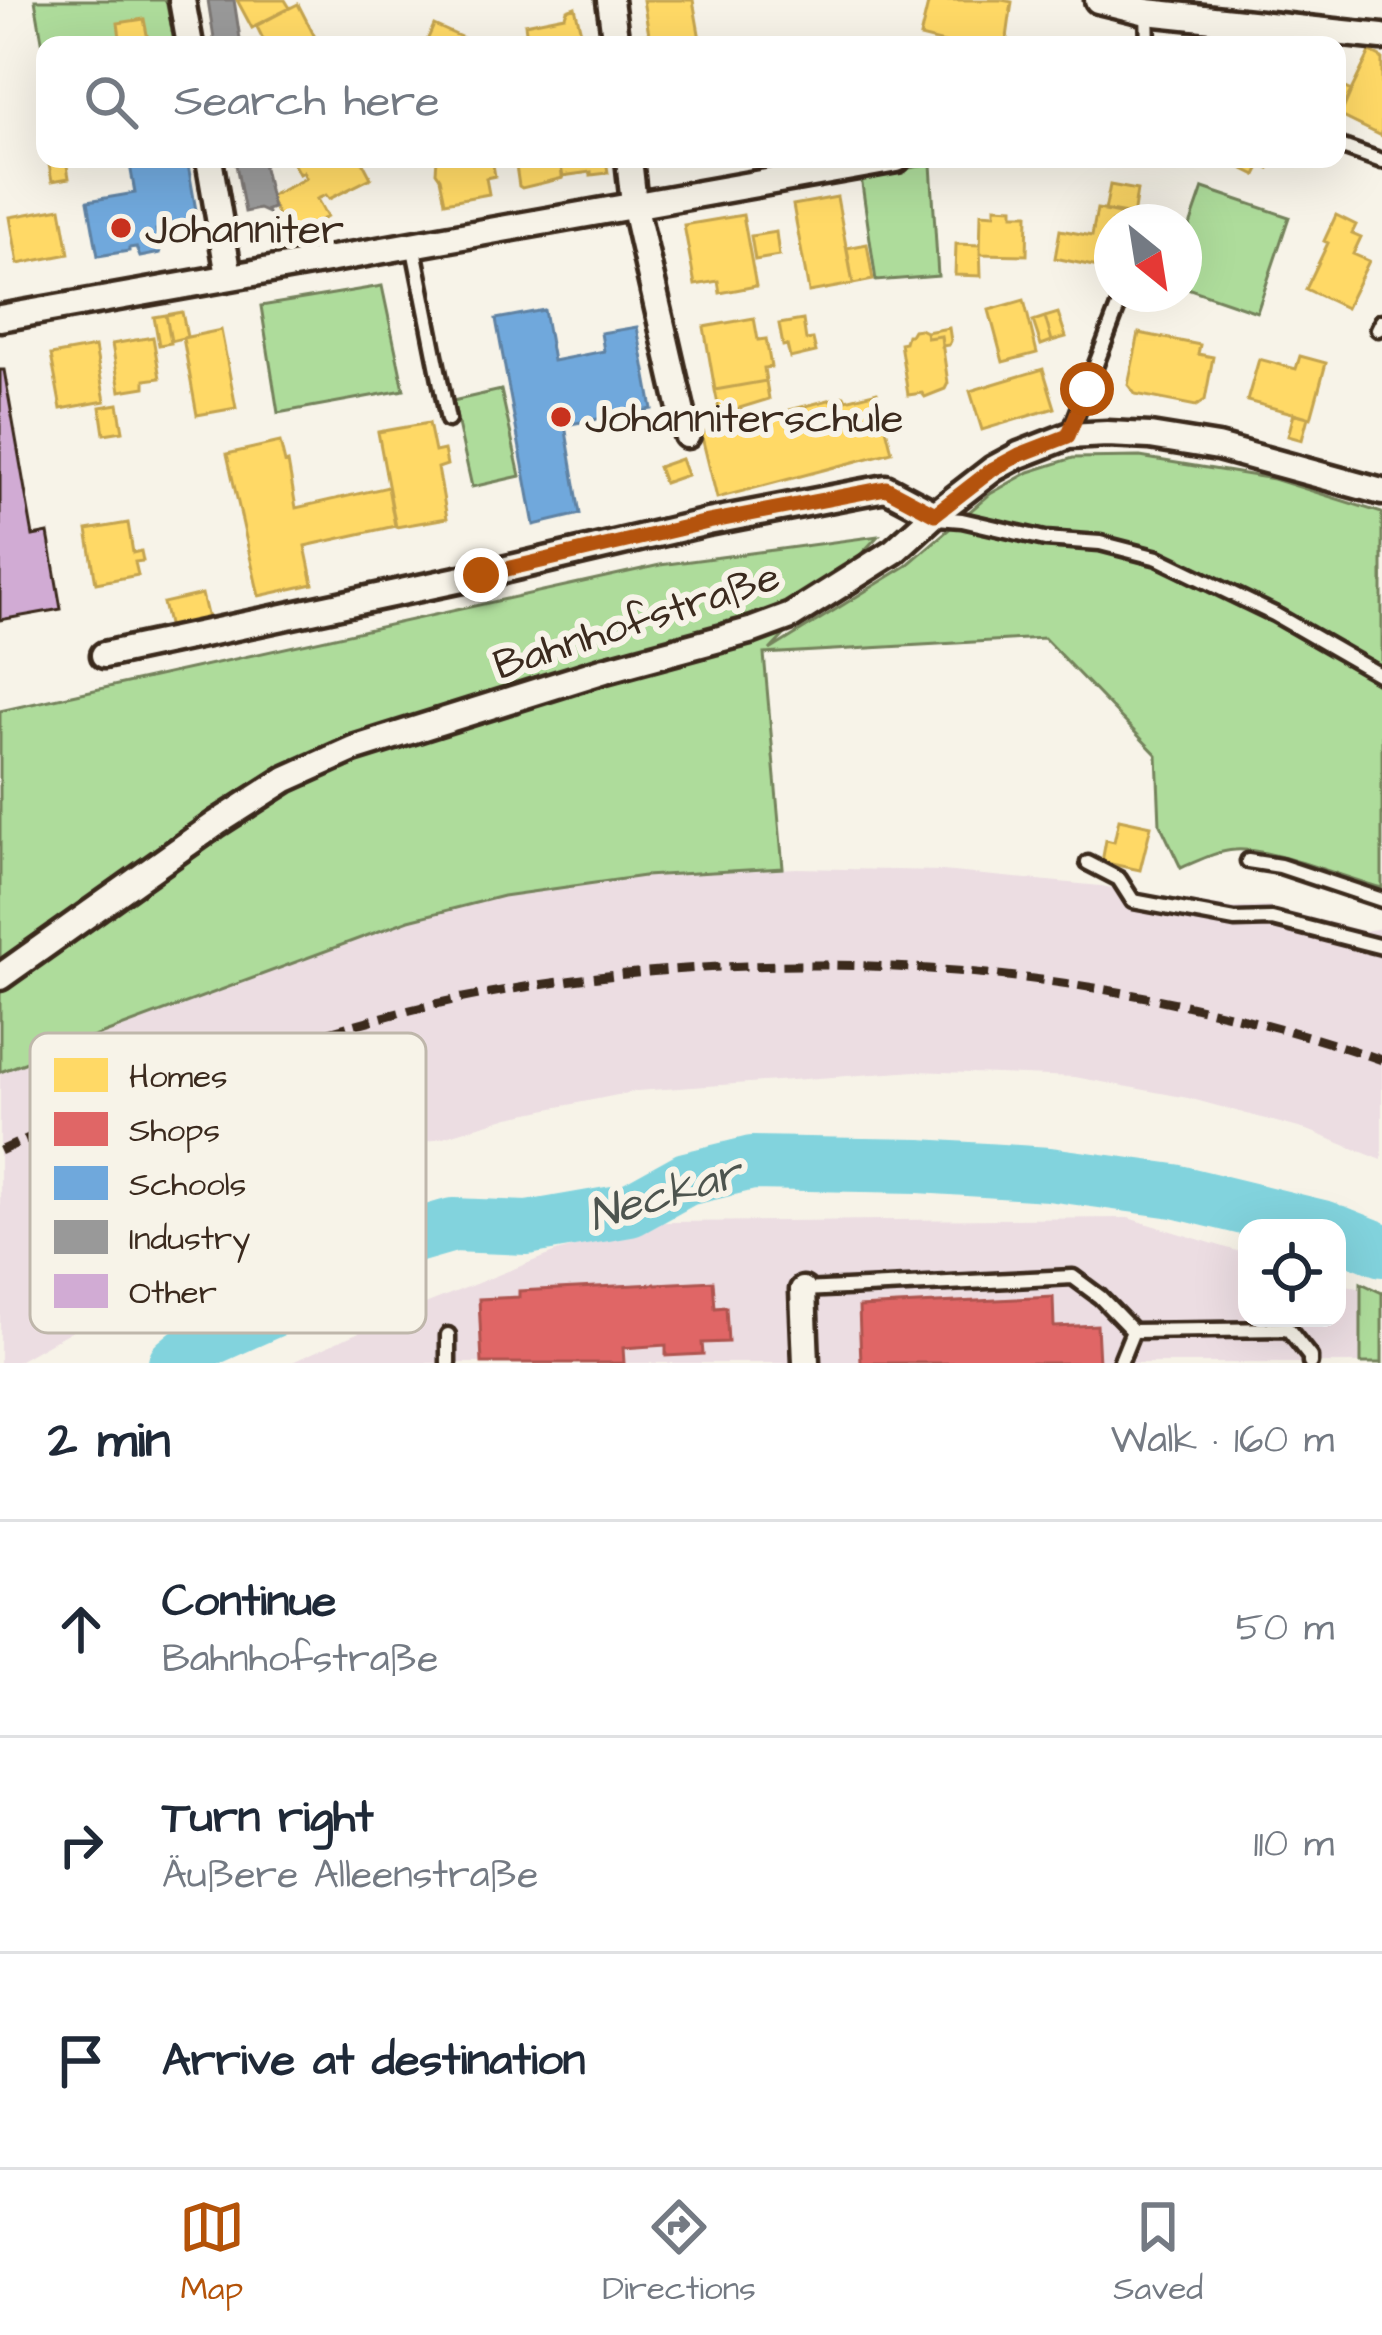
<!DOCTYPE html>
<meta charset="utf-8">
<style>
:root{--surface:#fff;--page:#f6f6f7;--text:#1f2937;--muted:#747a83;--line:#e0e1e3;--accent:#b45309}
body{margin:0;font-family:"Architects Daughter",sans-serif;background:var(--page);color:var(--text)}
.controls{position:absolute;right:36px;bottom:36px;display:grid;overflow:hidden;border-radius:24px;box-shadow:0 12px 48px #0002}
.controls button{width:108px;height:108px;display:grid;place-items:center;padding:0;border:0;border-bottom:3px solid var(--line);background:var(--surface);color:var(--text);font:60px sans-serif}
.compass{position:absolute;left:1094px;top:204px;width:108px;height:108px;border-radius:50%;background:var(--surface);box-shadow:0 12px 48px #0002;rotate:150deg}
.stop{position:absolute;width:36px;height:36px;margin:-27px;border:9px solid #b45309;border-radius:50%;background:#fff}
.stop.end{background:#b45309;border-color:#fff;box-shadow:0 3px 12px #0008}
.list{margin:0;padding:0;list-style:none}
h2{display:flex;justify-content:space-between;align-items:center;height:156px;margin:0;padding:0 48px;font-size:51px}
h2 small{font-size:39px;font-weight:400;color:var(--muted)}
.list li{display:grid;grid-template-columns:78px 1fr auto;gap:36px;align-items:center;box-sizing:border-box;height:216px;padding:0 48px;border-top:3px solid var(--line)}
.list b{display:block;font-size:45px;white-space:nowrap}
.list p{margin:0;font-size:39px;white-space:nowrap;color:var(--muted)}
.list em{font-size:39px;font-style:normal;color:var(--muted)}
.icon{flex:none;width:66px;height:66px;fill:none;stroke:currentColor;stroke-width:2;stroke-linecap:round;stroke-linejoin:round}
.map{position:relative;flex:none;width:1382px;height:1363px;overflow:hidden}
.search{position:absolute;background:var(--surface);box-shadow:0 12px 48px #0002;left:36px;right:36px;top:36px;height:132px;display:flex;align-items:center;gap:30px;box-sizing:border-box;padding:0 42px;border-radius:24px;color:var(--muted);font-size:45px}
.sheet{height:804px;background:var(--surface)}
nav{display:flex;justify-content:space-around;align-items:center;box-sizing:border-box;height:168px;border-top:3px solid var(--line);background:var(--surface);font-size:33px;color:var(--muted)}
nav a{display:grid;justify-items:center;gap:6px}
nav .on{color:var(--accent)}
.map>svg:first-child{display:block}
.built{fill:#ecdde2}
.green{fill:#aedc9b;stroke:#74835c;stroke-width:3}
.homes{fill:#ffd966;stroke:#c4a450;stroke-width:3}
.shops{fill:#e06666;stroke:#ae5450;stroke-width:3}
.schools{fill:#6fa8dc;stroke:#5f82a3;stroke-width:3}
.industry{fill:#999;stroke:#7d7874;stroke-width:3}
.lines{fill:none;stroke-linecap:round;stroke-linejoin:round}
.river{stroke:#82d3dd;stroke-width:54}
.building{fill:#d1abd4;stroke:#3b2a1e;stroke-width:3}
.lane-casing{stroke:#3b2a1e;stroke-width:21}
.street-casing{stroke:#3b2a1e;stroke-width:33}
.lane{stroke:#f7f3e8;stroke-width:12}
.street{stroke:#f7f3e8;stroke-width:24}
.rail{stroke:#3b2a1e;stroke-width:9;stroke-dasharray:18 9;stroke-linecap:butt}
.route{stroke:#b45309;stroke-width:15}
.poi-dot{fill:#c8321e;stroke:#f7f3e8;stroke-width:4.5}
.labels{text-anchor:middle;stroke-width:12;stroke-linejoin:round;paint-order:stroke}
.poi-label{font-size:42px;fill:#3b2a1e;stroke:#f7f3e8;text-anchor:start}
.street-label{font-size:42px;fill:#3b2a1e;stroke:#f7f3e8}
.water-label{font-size:45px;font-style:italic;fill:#4d544e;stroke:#f7f3e8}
.key{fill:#f7f3e8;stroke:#bfb7ab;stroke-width:3}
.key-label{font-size:33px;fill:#3b2a1e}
</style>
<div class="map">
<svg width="1382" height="1363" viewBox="0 0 1382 1363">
<rect width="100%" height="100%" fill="#f7f3e8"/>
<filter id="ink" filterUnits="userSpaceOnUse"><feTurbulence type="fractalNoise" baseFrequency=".00833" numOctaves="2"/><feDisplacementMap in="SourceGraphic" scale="24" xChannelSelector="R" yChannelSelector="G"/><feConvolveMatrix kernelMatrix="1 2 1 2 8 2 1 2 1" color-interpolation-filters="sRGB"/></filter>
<g filter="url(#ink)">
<path class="built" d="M797,868L942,871L1101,886L1232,908L1268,907L1364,931L1382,928V1160L1310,1131L1188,1098L1075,1077L916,1071L637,1091L509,1117L400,1150L234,1238L15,1363H0V1072L410,920L503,896L644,876Z
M1128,1218L1247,1254V1318H1337V1282L1382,1295L1376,1363H290L395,1316L556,1252L665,1222Z"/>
<path class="green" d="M35,0H166L175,45H45V58Z
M931,164L938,276L876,281L861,177Z
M1203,188L1289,217L1257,312L1184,287V243Z
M382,286L404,390L278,413L261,306Z
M501,390L520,476L472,487L453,401Z
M1140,457L1274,479L1382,513V888C1346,878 1268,847 1235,850C1216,851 1198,861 1181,868L1160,824L1157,755L1044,638L764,654L783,868L644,876L503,896L409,920L0,1072V711L660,565L878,536L770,650L906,566L990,494L1029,472L1073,458Z
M1361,1283L1382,1293V1363H1361Z"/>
<path class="homes" d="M237,0H285L290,8L252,28Z
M643,0H693L701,45H651Z
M929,0H1002L1012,2L1006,45H952L920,37Z
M298,4L319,45H266L256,25Z
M575,7L584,45H528L525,24L565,16L567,10Z
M144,19L149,45H121L118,23Z
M434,25L470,41L469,45H425Z
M1370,52L1382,58V136L1339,115Z
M1337,84L1351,91L1337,124Z
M48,159H66L69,178L52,181Z
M291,159H361L371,178L329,199L326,195L317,199L327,217L288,236L269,197L306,178L303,172L299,174Z
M437,159H492L495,176L486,178L489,194L445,202L440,178L436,172Z
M515,159H560L563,178L522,188L519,186Z
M560,159H606L608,173L591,175V172L562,176Z
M1224,159H1274L1269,169L1261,165L1256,175Z
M1110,185L1137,190L1133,217L1105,211Z
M837,197L853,284L809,292L793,205Z
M995,207L1013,208V214H1028L1027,255L980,254L981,213L995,214Z
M61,208L69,254L18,264L10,217Z
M1097,209L1127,214L1125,222H1112V270L1055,258L1060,230L1092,236Z
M743,215L756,286L720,293L718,281L695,285L684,225Z
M1336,215L1356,225L1352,233L1361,237L1353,254L1369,261L1346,308L1306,289L1328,243L1324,241Z
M776,232L779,256L755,260L751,236Z
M867,244L873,280L853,284L847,248Z
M956,244L980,245L981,276L955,275Z
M1024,300L1037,353L1003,362L989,310Z
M182,312L187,337L171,341L166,315Z
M1058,313L1066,337L1052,341L1045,317Z
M166,315L171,343L159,345L154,317Z
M1045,317L1052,341L1041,345L1033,321Z
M754,318L758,340L766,339L771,367L764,368L766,381L715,390L704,327Z
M803,320L806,340L813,339L816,352L790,358L787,345L783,346L779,324Z
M949,328L951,341L949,345L942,346L941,336L927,338L926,332Z
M920,329L926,332L927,338L941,336L948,383L945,389L925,397L922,393L908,395L900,343L905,342L907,335H910L913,330Z
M221,330L236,408L197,415L183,338Z
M1139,333L1200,345L1198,354L1213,357L1205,400L1196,406L1135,394L1128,385Z
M153,337L160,378L145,380V387L120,391L112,344Z
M95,347L105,401L61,409L51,355Z
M1300,356L1326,363L1311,418L1247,401L1259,359L1296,369Z
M1043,369L1055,408L982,430L970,391Z
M766,381L769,399L720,414L715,390Z
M877,392L892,452L717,498L701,433L844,396L846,400Z
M118,404L123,431L104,434L100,407Z
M1294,413L1308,417L1302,440L1288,436Z
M429,423L435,452L444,450L447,465L438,468L447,518L396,527L378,432Z
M280,442L285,463L288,462L296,508L388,487L395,526L305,546L313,584L259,596L227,454Z
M681,459L687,475L664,483L658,467Z
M128,523L133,553L141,551L143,561L135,562L138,575L96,583L87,530Z
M202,594L208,619L169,629L163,603Z
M1119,819L1151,826L1140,870L1102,862L1106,840L1114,842Z"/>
<path class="shops" d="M713,1281L715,1308L726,1307L728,1342L702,1343L703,1354L666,1356V1345L623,1348L624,1363H482L479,1299L519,1297V1291Z
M1053,1297L1054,1327L1097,1325L1099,1363H861L859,1307Z"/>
<path class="schools" d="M129,159H187L198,222L156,230L160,253L140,257L136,247L129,248V251L98,256L88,201L135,193Z
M544,310L553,361L604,351L601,333L637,327L652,409L565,425L580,514L534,525L496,319Z"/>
<path class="industry" d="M208,0H234L241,45H215Z
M235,159H262L273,208L267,210L268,213L259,209L245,212Z"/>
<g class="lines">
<path class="river" d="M1337,1232L1382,1250
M175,1363L198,1344L343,1279L401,1240L453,1225L527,1228L630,1210L686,1179L752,1163L919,1166L1049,1174L1174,1191L1326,1228"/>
</g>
<path class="building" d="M0,370H4L33,536L48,533L61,609L0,620Z"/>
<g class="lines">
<g class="lane-casing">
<path id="lane" d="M1147,12L1148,45
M1337,145L1382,161
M413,244L448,420
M1378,329L1382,321
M1069,435L1121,299
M937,518L962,520L1045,539L1100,543L1158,558L1274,614L1382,676
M1248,861L1280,866L1382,900
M1088,863L1119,879L1133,901L1235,920L1272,919L1382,947
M803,1290L1073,1277L1100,1297L1133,1331L1288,1329L1310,1357V1363
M448,1363V1335
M1120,1363L1133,1331"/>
</g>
<g class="street-casing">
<path id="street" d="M182,0L190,45
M610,0L616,45
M1098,0L1147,12L1382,37
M209,159L229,276
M629,159L634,204L687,435
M0,318L897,159
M104,655L481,575L708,522L859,493L886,488L935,514
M0,977L217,823L286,779L353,749L605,670L753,630L791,616L894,551L935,514L993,469L1019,455L1068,436L1107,434L1150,436L1218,447L1382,492
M803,1290L806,1363"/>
</g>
<use href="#lane" class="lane"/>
<use href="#street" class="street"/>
<path class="rail" d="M0,1151C88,1110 179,1077 272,1049C342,1028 412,1007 484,994C781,940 1096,961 1382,1060"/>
</g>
</g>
<g class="lines" filter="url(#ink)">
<path class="route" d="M481,575L708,522L886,488L935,514L993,469L1019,455L1068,436L1087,389"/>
</g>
<g class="poi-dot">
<circle cx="121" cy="228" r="12"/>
<circle cx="561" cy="417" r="12"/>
</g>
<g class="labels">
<g class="poi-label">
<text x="145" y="243">Johanniter</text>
<text x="585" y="432">Johanniterschule</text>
</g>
<g class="street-label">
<text transform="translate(636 619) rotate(-18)" y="15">Bahnhofstraße</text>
</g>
<g class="water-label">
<text transform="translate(664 1192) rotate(-17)" y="16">Neckar</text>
</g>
</g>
<rect x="30" y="1033" width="396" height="300" rx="18" class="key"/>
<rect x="54" y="1058" width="54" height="34" fill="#ffd966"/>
<rect x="54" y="1112" width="54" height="34" fill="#e06666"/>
<rect x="54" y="1166" width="54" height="34" fill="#6fa8dc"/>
<rect x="54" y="1220" width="54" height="34" fill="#999"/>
<rect x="54" y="1274" width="54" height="34" fill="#d1abd4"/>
<g class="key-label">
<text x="129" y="1087">Homes</text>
<text x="129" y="1141">Shops</text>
<text x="129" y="1195">Schools</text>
<text x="129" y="1249">Industry</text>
<text x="129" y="1303">Other</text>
</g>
</svg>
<div class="controls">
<button><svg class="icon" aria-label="locate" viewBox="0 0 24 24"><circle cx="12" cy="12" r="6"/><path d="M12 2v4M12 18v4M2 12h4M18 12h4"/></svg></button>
</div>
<svg class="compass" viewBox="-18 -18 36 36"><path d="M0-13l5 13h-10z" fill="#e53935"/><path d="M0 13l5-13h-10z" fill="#747a83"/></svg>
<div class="stop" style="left:1087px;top:389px"></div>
<div class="stop end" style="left:481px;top:575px"></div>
<div class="search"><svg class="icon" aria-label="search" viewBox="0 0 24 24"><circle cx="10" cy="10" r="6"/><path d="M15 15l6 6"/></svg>Search here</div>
</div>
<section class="sheet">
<h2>2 min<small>Walk · 160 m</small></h2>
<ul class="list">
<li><svg class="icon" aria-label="ahead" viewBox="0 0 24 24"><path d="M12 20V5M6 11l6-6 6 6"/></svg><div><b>Continue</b><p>Bahnhofstraße</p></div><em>50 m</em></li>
<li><svg class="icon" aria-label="right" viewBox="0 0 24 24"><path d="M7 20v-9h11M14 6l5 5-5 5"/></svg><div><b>Turn right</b><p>Äußere Alleenstraße</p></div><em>110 m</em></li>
<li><svg class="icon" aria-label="arrive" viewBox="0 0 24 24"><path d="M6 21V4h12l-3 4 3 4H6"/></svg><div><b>Arrive at destination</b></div></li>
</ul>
</section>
<nav>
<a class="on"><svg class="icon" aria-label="map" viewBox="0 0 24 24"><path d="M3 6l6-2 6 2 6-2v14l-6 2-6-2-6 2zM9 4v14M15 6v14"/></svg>Map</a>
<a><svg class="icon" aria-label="directions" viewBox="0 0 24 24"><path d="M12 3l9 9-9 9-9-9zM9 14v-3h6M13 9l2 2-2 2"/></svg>Directions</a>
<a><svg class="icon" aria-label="saved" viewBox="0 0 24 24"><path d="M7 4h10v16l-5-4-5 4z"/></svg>Saved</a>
</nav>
